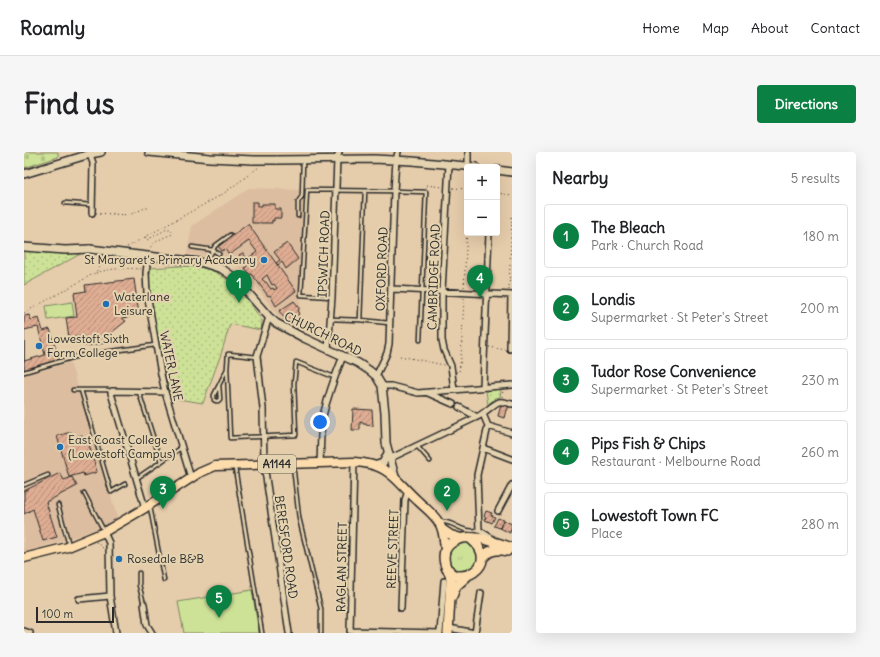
<!DOCTYPE html>
<meta charset="utf-8">
<style>
:root{--surface:#fff;--page:#f6f6f6;--text:#202124;--muted:#757577;--line:#e0e0e0;--accent:#0b8043}
body{margin:0;font-family:Delius,sans-serif;background:var(--page);color:var(--text)}
.controls{position:absolute;right:12px;top:12px;display:grid;overflow:hidden;border-radius:4px;box-shadow:0 4px 16px #0002}
.controls button{width:36px;height:36px;display:grid;place-items:center;padding:0;border:0;border-bottom:1px solid var(--line);background:var(--surface);color:var(--text);font:20px sans-serif}
.scale{position:absolute;left:12px;bottom:10px;width:78px;box-sizing:border-box;padding-left:4px;border:2px solid #2b2b2b;border-top:0;font-size:11px;line-height:14px;white-space:nowrap;color:#2b2b2b;-webkit-text-stroke:3px #e5d3b0;paint-order:stroke}
.you{position:absolute;left:296px;top:270px;width:14px;height:14px;margin:-10px;border:3px solid #fff;border-radius:50%;background:#1a73e8;box-shadow:0 0 0 6px #1a73e833}
.badge{display:grid;place-items:center;width:26px;height:26px;border-radius:50%;background:var(--accent);color:#fff;font-size:13px;font-weight:700}
.pin{position:absolute;translate:-50% -33px;filter:drop-shadow(0 1px 2px #0008)}
.pin::after{content:'';position:absolute;top:21px;width:14px;height:12px;background:inherit;clip-path:polygon(0 0,100% 0,50% 100%)}
.list{margin:0;padding:0;list-style:none}
h2{display:flex;justify-content:space-between;align-items:center;height:52px;margin:0;padding:0 16px;font-size:17px}
h2 small{font-size:13px;font-weight:400;color:var(--muted)}
.list li{display:grid;grid-template-columns:26px 1fr auto;gap:12px;align-items:center;box-sizing:border-box;height:64px;margin:0 8px 8px;padding:0 8px;border:1px solid var(--line);border-radius:4px}
.list b{display:block;font-size:15px;white-space:nowrap}
.list p{margin:0;font-size:13px;white-space:nowrap;color:var(--muted)}
.list em{font-size:13px;font-style:normal;color:var(--muted)}
.map{position:relative;flex:none;width:488px;height:481px;overflow:hidden;border-radius:4px}
header{display:flex;align-items:center;gap:24px;box-sizing:border-box;height:56px;padding:0 20px;background:var(--surface);border-bottom:1px solid var(--line)}
header strong{font-size:19px}
nav{display:flex;gap:22px;margin-inline-start:auto;font-size:14px}
.intro{display:flex;align-items:center;justify-content:space-between;box-sizing:border-box;height:96px;padding:0 24px}
h1{margin:0;font-size:28px}
.button{padding:10px 18px;border-radius:4px;background:var(--accent);color:#fff;font-size:14px;font-weight:700}
main{display:flex;gap:24px;padding:0 24px}
aside{flex:1;background:var(--surface);border-radius:4px;box-shadow:0 4px 16px #0002}
.map>svg:first-child{display:block}
.built{fill:#dcbd9f}
.grass{fill:url(#grass-tufts);stroke:#7c8661}
.cemetery{fill:url(#cemetery-stones);stroke:#7c8661}
.park{fill:url(#park-dots);stroke:#7c8661}
.pitch{fill:#cde297;stroke:#7c8661}
.building{fill:url(#building-hatch);stroke:#2b2b2b;fill-rule:evenodd}
.lines{fill:none;stroke-linecap:round;stroke-linejoin:round}
.lane-casing{stroke:#2b2b2b;stroke-width:5.5}
.street-casing{stroke:#2b2b2b;stroke-width:8}
.secondary-casing{stroke:#2b2b2b;stroke-width:10}
.primary-casing{stroke:#2b2b2b;stroke-width:11}
.highway-casing{stroke:#2b2b2b;stroke-width:12}
.path{stroke:#2b2b2b;stroke-width:1;stroke-dasharray:1 3;stroke-linecap:butt}
.lane{stroke:#e5d3b0;stroke-width:2.5}
.street{stroke:#e5d3b0;stroke-width:5}
.secondary{stroke:#e5d3b0;stroke-width:7}
.primary{stroke:#fcdcac;stroke-width:8}
.highway{stroke:#fcdcac;stroke-width:9}
.secondary-bridge-casing{stroke:#2b2b2b;stroke-width:10;stroke-linecap:butt}
.secondary-bridge{stroke:#e5d3b0;stroke-width:7}
.poi-dot{fill:#1f6fb2;stroke:#e5d3b0;stroke-width:1.5}
.labels{text-anchor:middle;stroke-width:4;stroke-linejoin:round;paint-order:stroke}
.shield{fill:#e5d3b0;stroke:#635d53;stroke-width:1}
.shield-label{font-size:11px;font-weight:bold;fill:#2b2b2b}
.street-label{font-size:12px;fill:#2b2b2b;stroke:#e5d3b0}
.poi-label{font-size:12px;fill:#2b2b2b;stroke:#e5d3b0;text-anchor:start}
</style>
<header>
<strong>Roamly</strong>
<nav><a>Home</a><a>Map</a><a>About</a><a>Contact</a></nav>
</header>
<div class="intro"><h1>Find us</h1><a class="button">Directions</a></div>
<main>
<div class="map">
<svg width="488" height="481" viewBox="0 0 488 481">
<defs>
<pattern id="grass-tufts" width="24" height="20" patternUnits="userSpaceOnUse"><rect width="24" height="20" fill="#cde297"/><path d="M3 7l-1-3M5 7V3M7 7l1-3M15 17l-1-3M17 17v-4M19 17l1-3" fill="none" stroke="#b0c282"/></pattern>
<pattern id="cemetery-stones" width="16" height="16" patternUnits="userSpaceOnUse"><rect width="16" height="16" fill="#cde297"/><path d="M2 7V4a2 2 0 0 1 4 0v3zM10 15v-3a2 2 0 0 1 4 0v3z" fill="#b0c282"/></pattern>
<pattern id="park-dots" width="8" height="8" patternUnits="userSpaceOnUse"><rect width="8" height="8" fill="#cde297"/><path d="M2 2h.1M6 6h.1" fill="none" stroke="#b0c282" stroke-width="1.8" stroke-linecap="round"/></pattern>
<pattern id="building-hatch" width="6" height="6" patternUnits="userSpaceOnUse"><rect width="6" height="6" fill="#dfad93"/><path d="M-1 1l2-2M0 6l6-6M5 7l2-2" fill="none" stroke="#b58d78"/></pattern>
</defs>
<rect width="100%" height="100%" fill="#e5ccab"/>
<filter id="ink" filterUnits="userSpaceOnUse"><feTurbulence type="fractalNoise" baseFrequency=".025" numOctaves="2"/><feDisplacementMap in="SourceGraphic" scale="8" xChannelSelector="R" yChannelSelector="G"/><feConvolveMatrix kernelMatrix="1 2 1 2 8 2 1 2 1" color-interpolation-filters="sRGB"/></filter>
<g filter="url(#ink)">
<path class="built" d="M225,36L280,38L275,180L255,165L219,117L208,111L198,106L163,102L168,74Z
M46,210L94,368L51,385L0,400V223Z"/>
<path class="grass" d="M424 404a15 15 0 1 1 30 0a15 15 0 1 1-30 0Z"/>
<path class="cemetery" d="M0,0H34V5L0,16Z"/>
<path class="park" d="M0,97L58,101L0,133Z
M156,114C165,114 175,115 184,117C206,124 226,150 238,169L237,178L206,172L197,202L179,251L147,246L132,179L124,134L127,116Z
M464,237L474,236L477,239L476,245L471,246L464,253L462,238Z"/>
<path class="pitch" d="M48,150L50,164L24,168L22,154Z
M228,438L235,481H160L154,450Z"/>
<path class="building" d="M228,50H234V54H238V52H251V57H257V66H250V69L248,68V71H228Z
M224,72L272,139L252,154L246,143L244,144L228,122L226,123L221,116L223,114L215,103L219,101L223,107L233,100L225,89L205,103L201,97L198,99L194,94ZM243,123L248,133L250,132L253,136L250,138L249,136L247,137L242,130H241L238,127Z
M263,91L274,107L262,117L258,110L254,113L252,111L256,108L250,100Z
M110,127L115,163L98,166L102,169L82,185V191L61,194L60,184L45,186L42,166L53,165L50,141L62,139L61,133Z
M270,149L275,155L274,165L273,166L274,167L271,169L269,168L264,171L255,159Z
M5,163L7,168L15,166L19,179L26,177L35,208L0,219V164Z
M14,175L21,203L0,209V178Z
M477,252L485,254L483,259L482,258L480,266L474,264Z
M329,257L348,258L349,274L342,273V272H339V271L336,270V278H328Z
M47,280L48,286L58,283L60,290L64,289L73,320L60,324L59,321L45,325L33,284Z
M36,321L40,328L48,325L53,334L22,350L33,385L19,389L9,357L0,362V339Z
M462,359L468,361L467,363L471,365L468,371L461,368L462,365L460,364Z
M474,366L479,368L476,376L470,374Z
M479,368L488,372L486,381L476,376Z"/>
<g class="lines">
<g class="lane-casing">
<path id="lane" d="M41,51L68,53
M274,64V50L278,44L279,9
M168,95L189,98L191,94L206,83
M184,111L185,105L189,98L195,102
M308,145L277,143L283,38L370,39L402,40L396,188
M307,167L336,168L341,39
M336,168L365,171
M233,205L205,202H204L203,217L206,286L272,283L270,232L272,210L310,225
M0,220L54,204L131,193
M195,233L196,247L194,249H192L190,248V243L203,217
M49,238H84L87,240
M57,238L87,340L101,332
M115,240L137,310
M393,294L406,309
M269,313L275,366L297,457V481
M211,316L238,481
M113,326L157,296
M0,333L24,323
M60,341L80,379
M34,353L45,393
M126,355L140,428
M416,370C430,368 436,382 455,378
M115,421V433L120,452"/>
</g>
<g class="street-casing">
<path id="street" d="M65,0L69,11L68,61
M425,12L418,139V188L420,198L427,214L430,238
M444,14V0
M124,104L122,121L123,141L137,222L141,240L167,326
M368,137L488,143
M245,165L233,204L239,256L240,312L265,481
M304,197L308,145L313,7L315,0
M486,197L487,143
M352,224L363,201L365,192L370,39L372,8L374,0
M358,234H367L394,241L488,233
M459,235L465,81
M404,241L429,252
M435,255L453,265
M459,262L464,274L453,323L455,378L469,387
M464,274L488,281
M459,296L488,307
M364,305L367,306L453,265C458,263 472,250 475,250C479,249 484,251 488,252
M330,310L326,479L416,481
M296,311C297,296 296,279 299,264C304,243 311,224 319,204
M121,356L87,241L88,239L141,240
M474,359L488,333
M80,380L85,391L86,444L92,481
M55,447L86,444
M120,452L123,473L128,481
M377,456L381,348L384,339
M425,476L451,481
M0,479L6,481
M416,481L420,429
M451,481L457,441"/>
</g>
<g class="secondary-casing">
<path id="secondary" d="M125,0L186,6L229,8
M252,8L350,7L388,9L452,15
M473,18L488,20
M0,22L66,2L77,0
M0,95L41,98L66,97
M106,102L176,110L198,117L211,126L245,165L252,171L280,186L334,211L346,219L352,224L358,234L361,261L362,291L371,325
M350,314L359,311L364,301"/>
</g>
<g class="primary-casing">
<path id="primary" d="M418,377L427,383L437,386
M0,406L44,395L80,380L121,356L175,321L191,314L330,310C366,312 371,328 394,349C401,356 410,362 415,371C420,378 420,389 421,398"/>
</g>
<g class="highway-casing">
<path id="highway" d="M447,387C481,414 428,440 421,412C419,404 420,397 426,392C442,378 471,390 488,396
M458,407C464,398 473,396 483,399
M428,444L432,434L443,424
M424,481L427,428L425,418"/>
</g>
<path class="path" d="M402,36V33L418,35
M429,36L443,37
M473,41L488,43
M72,61L105,63L121,56H124
M121,85L123,88L143,77H146L148,78V81L147,83C139,85 130,90 125,97
M103,95L199,42L235,15
M72,121C88,116 102,116 118,117
M440,135L443,77
M485,138L488,63
M0,161L71,121L79,111L85,106
M465,195L482,198
M376,204L420,213
M432,220H435L437,206L440,146
M478,245L479,239
M72,390L79,396"/>
<use href="#lane" class="lane"/>
<use href="#street" class="street"/>
<use href="#secondary" class="secondary"/>
<use href="#primary" class="primary"/>
<use href="#highway" class="highway"/>
<g class="secondary-bridge-casing">
<path id="secondary-bridge" d="M229,8H252
M66,97L106,102"/>
</g>
<use href="#secondary-bridge" class="secondary-bridge"/>
</g>
</g>
<g class="poi-dot">
<circle cx="240" cy="108" r="4"/>
<circle cx="82" cy="152" r="4"/>
<circle cx="15" cy="194" r="4"/>
<circle cx="36" cy="295" r="4"/>
<circle cx="95" cy="407" r="4"/>
</g>
<g class="labels">
<rect class="shield" x="234" y="303" width="38" height="18" rx="3"/>
<g class="shield-label">
<text x="253" y="316">A1144</text>
</g>
<g class="street-label">
<text transform="translate(300 102) rotate(-88)" y="4">IPSWICH ROAD</text>
<text transform="translate(358 117) rotate(-88)" y="4">OXFORD ROAD</text>
<text transform="translate(410 125) rotate(-88)" y="4">CAMBRIDGE ROAD</text>
<text transform="translate(299 182) rotate(26)" y="4">CHURCH ROAD</text>
<text transform="translate(147 214) rotate(78)" y="4">WATER LANE</text>
<text transform="translate(262 395) rotate(82)" y="4">BERESFORD ROAD</text>
<text transform="translate(369 397) rotate(-88)" y="4">REEVE STREET</text>
<text transform="translate(318 415) rotate(-89)" y="4">RAGLAN STREET</text>
</g>
<g class="poi-label">
<text x="232" y="112" text-anchor="end">St Margaret's Primary Academy</text>
<text x="90" y="149">Waterlane<tspan x="90" dy="14">Leisure</tspan></text>
<text x="23" y="191">Lowestoft Sixth<tspan x="23" dy="14">Form College</tspan></text>
<text x="44" y="292">East Coast College<tspan x="44" dy="14">(Lowestoft Campus)</tspan></text>
<text x="103" y="411">Rosedale B&amp;B</text>
</g>
</g>
</svg>
<div class="controls">
<button>+</button>
<button>−</button>
</div>
<div class="scale">100 m</div>
<div class="you"></div>
<div class="pin badge" style="left:215px;top:151px">1</div>
<div class="pin badge" style="left:423px;top:359px">2</div>
<div class="pin badge" style="left:139px;top:357px">3</div>
<div class="pin badge" style="left:456px;top:146px">4</div>
<div class="pin badge" style="left:195px;top:466px">5</div>
</div>
<aside>
<h2>Nearby<small>5 results</small></h2>
<ul class="list">
<li><span class="badge">1</span><div><b>The Bleach</b><p>Park · Church Road</p></div><em>180 m</em></li>
<li><span class="badge">2</span><div><b>Londis</b><p>Supermarket · St Peter's Street</p></div><em>200 m</em></li>
<li><span class="badge">3</span><div><b>Tudor Rose Convenience</b><p>Supermarket · St Peter's Street</p></div><em>230 m</em></li>
<li><span class="badge">4</span><div><b>Pips Fish &amp; Chips</b><p>Restaurant · Melbourne Road</p></div><em>260 m</em></li>
<li><span class="badge">5</span><div><b>Lowestoft Town FC</b><p>Place</p></div><em>280 m</em></li>
</ul>
</aside>
</main>
